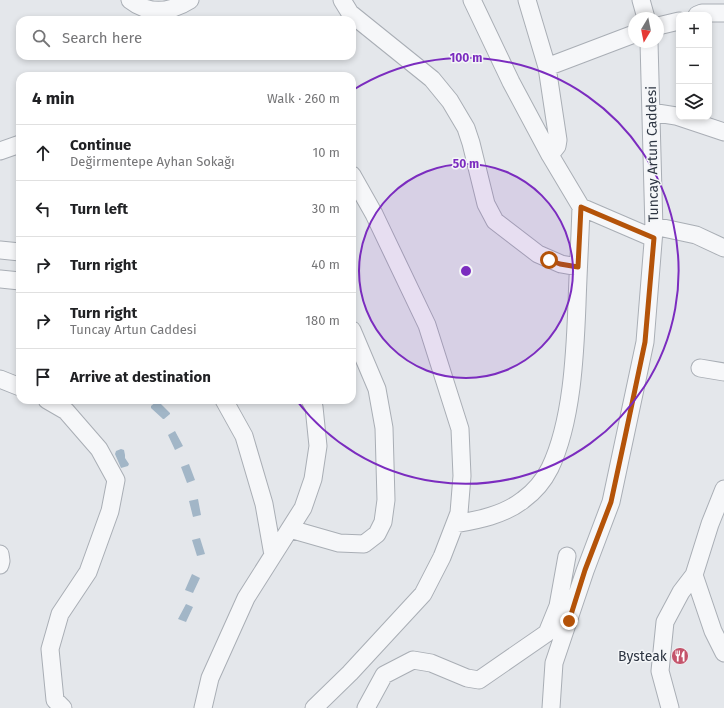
<!DOCTYPE html>
<meta charset="utf-8">
<style>
:root{--surface:#fff;--page:#f6f6f6;--text:#202124;--muted:#757577;--line:#e0e0e0}
body{margin:0;font-family:"Fira Sans",sans-serif;background:var(--page);color:var(--text)}
.controls{position:absolute;right:12px;top:12px;display:grid;overflow:hidden;border-radius:8px;box-shadow:0 2px 6px #0003}
.controls button{width:36px;height:36px;display:grid;place-items:center;padding:0;border:0;border-bottom:1px solid var(--line);background:var(--surface);color:var(--text);font:20px sans-serif}
.compass{position:absolute;left:628px;top:12px;width:36px;height:36px;border-radius:50%;background:var(--surface);box-shadow:0 2px 6px #0003;rotate:190deg}
.stop{position:absolute;width:12px;height:12px;margin:-9px;border:3px solid #b45309;border-radius:50%;background:#fff}
.stop.end{background:#b45309;border-color:#fff;box-shadow:0 1px 4px #0008}
.list{margin:0;padding:0;list-style:none}
h2{display:flex;justify-content:space-between;align-items:center;height:52px;margin:0;padding:0 16px;font-size:17px}
h2 small{font-size:13px;font-weight:400;color:var(--muted)}
.list li{display:grid;grid-template-columns:26px 1fr auto;gap:12px;align-items:center;box-sizing:border-box;height:56px;padding:0 16px;border-top:1px solid var(--line)}
.list b{display:block;font-size:15px;white-space:nowrap}
.list p{margin:0;font-size:13px;white-space:nowrap;color:var(--muted)}
.list em{font-size:13px;font-style:normal;color:var(--muted)}
.icon{flex:none;width:22px;height:22px;fill:none;stroke:currentColor;stroke-width:2;stroke-linecap:round;stroke-linejoin:round}
.map{position:relative;flex:none;width:724px;height:708px;overflow:hidden}
.search{position:absolute;background:var(--surface);box-shadow:0 2px 6px #0003;left:16px;top:16px;width:340px;height:44px;display:flex;align-items:center;gap:10px;box-sizing:border-box;padding:0 14px;border-radius:12px;color:var(--muted);font-size:15px}
.panel{position:absolute;background:var(--surface);box-shadow:0 2px 6px #0003;left:16px;top:72px;width:340px;height:332px;border-radius:12px}
.map>svg:first-child{display:block}
.water{fill:#a2b6c7}
.lines{fill:none;stroke-linecap:round;stroke-linejoin:round}
.minor-casing{stroke:#a9aeb5;stroke-width:19}
.minor{stroke:#f6f7f9;stroke-width:17}
.route{stroke:#b45309;stroke-width:5}
.ring{fill:none;stroke:#7b2cbf;stroke-width:2}
.labels{text-anchor:middle;stroke-width:3;stroke-linejoin:round;paint-order:stroke}
.street-label{font-size:14px;fill:#2d3542;stroke:#f4f6f8}
.poi-label{font-size:14px;fill:#2d3542;stroke:#f4f6f8;text-anchor:end}
.centre{fill:#7b2cbf;stroke:#f4f6f8;stroke-width:2}
.ring-label{font-size:12px;text-anchor:middle;font-weight:bold;fill:#7b2cbf;stroke:#f4f6f8;stroke-width:3;stroke-linejoin:round;paint-order:stroke}
</style>
<div class="map">
<svg width="724" height="708" viewBox="0 0 724 708">
<rect width="100%" height="100%" fill="#e4e7eb"/>
<path class="water" d="M157,401H158L170,413V414L164,419H163L151,408V406Z
M175,431L183,446L175,450L168,435Z
M121,449L124,450L125,455V458L129,464L128,466L121,468L115,454L116,451Z
M189,464L195,480L187,483L181,467Z
M198,499L201,515L193,517L189,501Z
M200,538L205,554L197,556L192,540Z
M192,574L200,578L193,593L185,590Z
M186,604L193,607L186,622L178,619Z"/>
<g class="lines">
<g class="minor-casing">
<path id="minor" d="M130,0C149,15 171,12 190,0
M342,0L350,13L432,79L450,101L466,128L471,143L486,204L495,221L538,254L561,264L578,267
M472,0L511,82L550,155L581,207L653,238
M527,0L547,67
M641,0L646,18
M697,15L702,13H724
M658,26L679,21
M651,112L676,116L724,132
M0,151L20,144
M550,155L557,146L558,140L547,67L634,34
M654,226L696,235L724,248
M0,250L20,252
M0,279L20,281
M700,368L724,372
M0,379L20,387
M47,400L66,411L99,449L116,480L110,511L88,572L60,614L50,649L55,700L63,708
M224,400L244,436L264,504L273,555
M724,489L710,524L694,575L713,631L724,653
M455,524C478,520 504,515 523,500C534,492 544,480 550,468C572,422 575,355 577,304C578,272 580,240 581,207
M290,529L339,543L364,544L377,534L383,522L386,500L384,428L377,389L352,330
M0,554L1,561L0,565
M203,708L210,678L246,598L303,508L313,479L318,446L314,407L310,400
M314,708L350,673L423,594L442,557L459,513L462,476L460,429L427,325L374,214L352,175
M366,708L384,675L413,660L431,663L467,678L479,680L547,633L558,606L567,556
M551,708L554,663L585,571L611,502L645,342L654,230L649,42
M670,708L660,671L665,622L681,592L694,575"/>
</g>
<use href="#minor" class="minor"/>
</g>
<g class="lines">
<path class="route" d="M549,260L560,264L578,267L581,207L654,238L645,342L625,437L611,502L585,570L569,621"/>
</g>
<circle cx="466" cy="271" r="107" fill="#7b2cbf" fill-opacity=".12"/>
<g class="ring">
<circle cx="466" cy="271" r="107"/>
<path d="M353 90A213 213 0 1 1 297 401"/>
</g>
<defs>
<g id="restaurant-disc" transform="scale(0.9)"><circle r="9.5" fill="#c4546b" stroke="#f4f6f8"/><path d="M-5-6h1v4h1v-4h1v4h1v-4h1v5L-1.5 .5V6h-2V.5L-5-1ZM5-6V6H3V1.5H1.5Q1.5-4 5-6Z" fill="#fff"/></g>
</defs>
<g fill-rule="evenodd">
<use href="#restaurant-disc" x="680" y="656"/>
</g>
<g class="labels">
<g class="street-label">
<text transform="translate(652 154) rotate(-91)" y="5">Tuncay Artun Caddesi</text>
</g>
<g class="poi-label">
<text x="667" y="661">Bysteak</text>
</g>
</g>
<circle cx="466" cy="271" r="6" class="centre"/>
<g class="ring-label">
<text x="466" y="62">100 m</text>
<text x="466" y="168">50 m</text>
</g>
</svg>
<div class="controls">
<button>+</button>
<button>−</button>
<button><svg class="icon" aria-label="layers" viewBox="0 0 24 24"><path d="M12 4l9 5-9 5-9-5zM3 14l9 5 9-5"/></svg></button>
</div>
<svg class="compass" viewBox="-18 -18 36 36"><path d="M0-13l5 13h-10z" fill="#e53935"/><path d="M0 13l5-13h-10z" fill="#757577"/></svg>
<div class="stop" style="left:549px;top:260px"></div>
<div class="stop end" style="left:569px;top:621px"></div>
<div class="search"><svg class="icon" aria-label="search" viewBox="0 0 24 24"><circle cx="10" cy="10" r="6"/><path d="M15 15l6 6"/></svg>Search here</div>
<section class="panel">
<h2>4 min<small>Walk · 260 m</small></h2>
<ul class="list">
<li><svg class="icon" aria-label="ahead" viewBox="0 0 24 24"><path d="M12 20V5M6 11l6-6 6 6"/></svg><div><b>Continue</b><p>Değirmentepe Ayhan Sokağı</p></div><em>10 m</em></li>
<li><svg class="icon" aria-label="left" viewBox="0 0 24 24"><path d="M17 20v-9H6M10 6l-5 5 5 5"/></svg><div><b>Turn left</b></div><em>30 m</em></li>
<li><svg class="icon" aria-label="right" viewBox="0 0 24 24"><path d="M7 20v-9h11M14 6l5 5-5 5"/></svg><div><b>Turn right</b></div><em>40 m</em></li>
<li><svg class="icon" aria-label="right" viewBox="0 0 24 24"><path d="M7 20v-9h11M14 6l5 5-5 5"/></svg><div><b>Turn right</b><p>Tuncay Artun Caddesi</p></div><em>180 m</em></li>
<li><svg class="icon" aria-label="arrive" viewBox="0 0 24 24"><path d="M6 21V4h12l-3 4 3 4H6"/></svg><div><b>Arrive at destination</b></div></li>
</ul>
</section>
</div>
